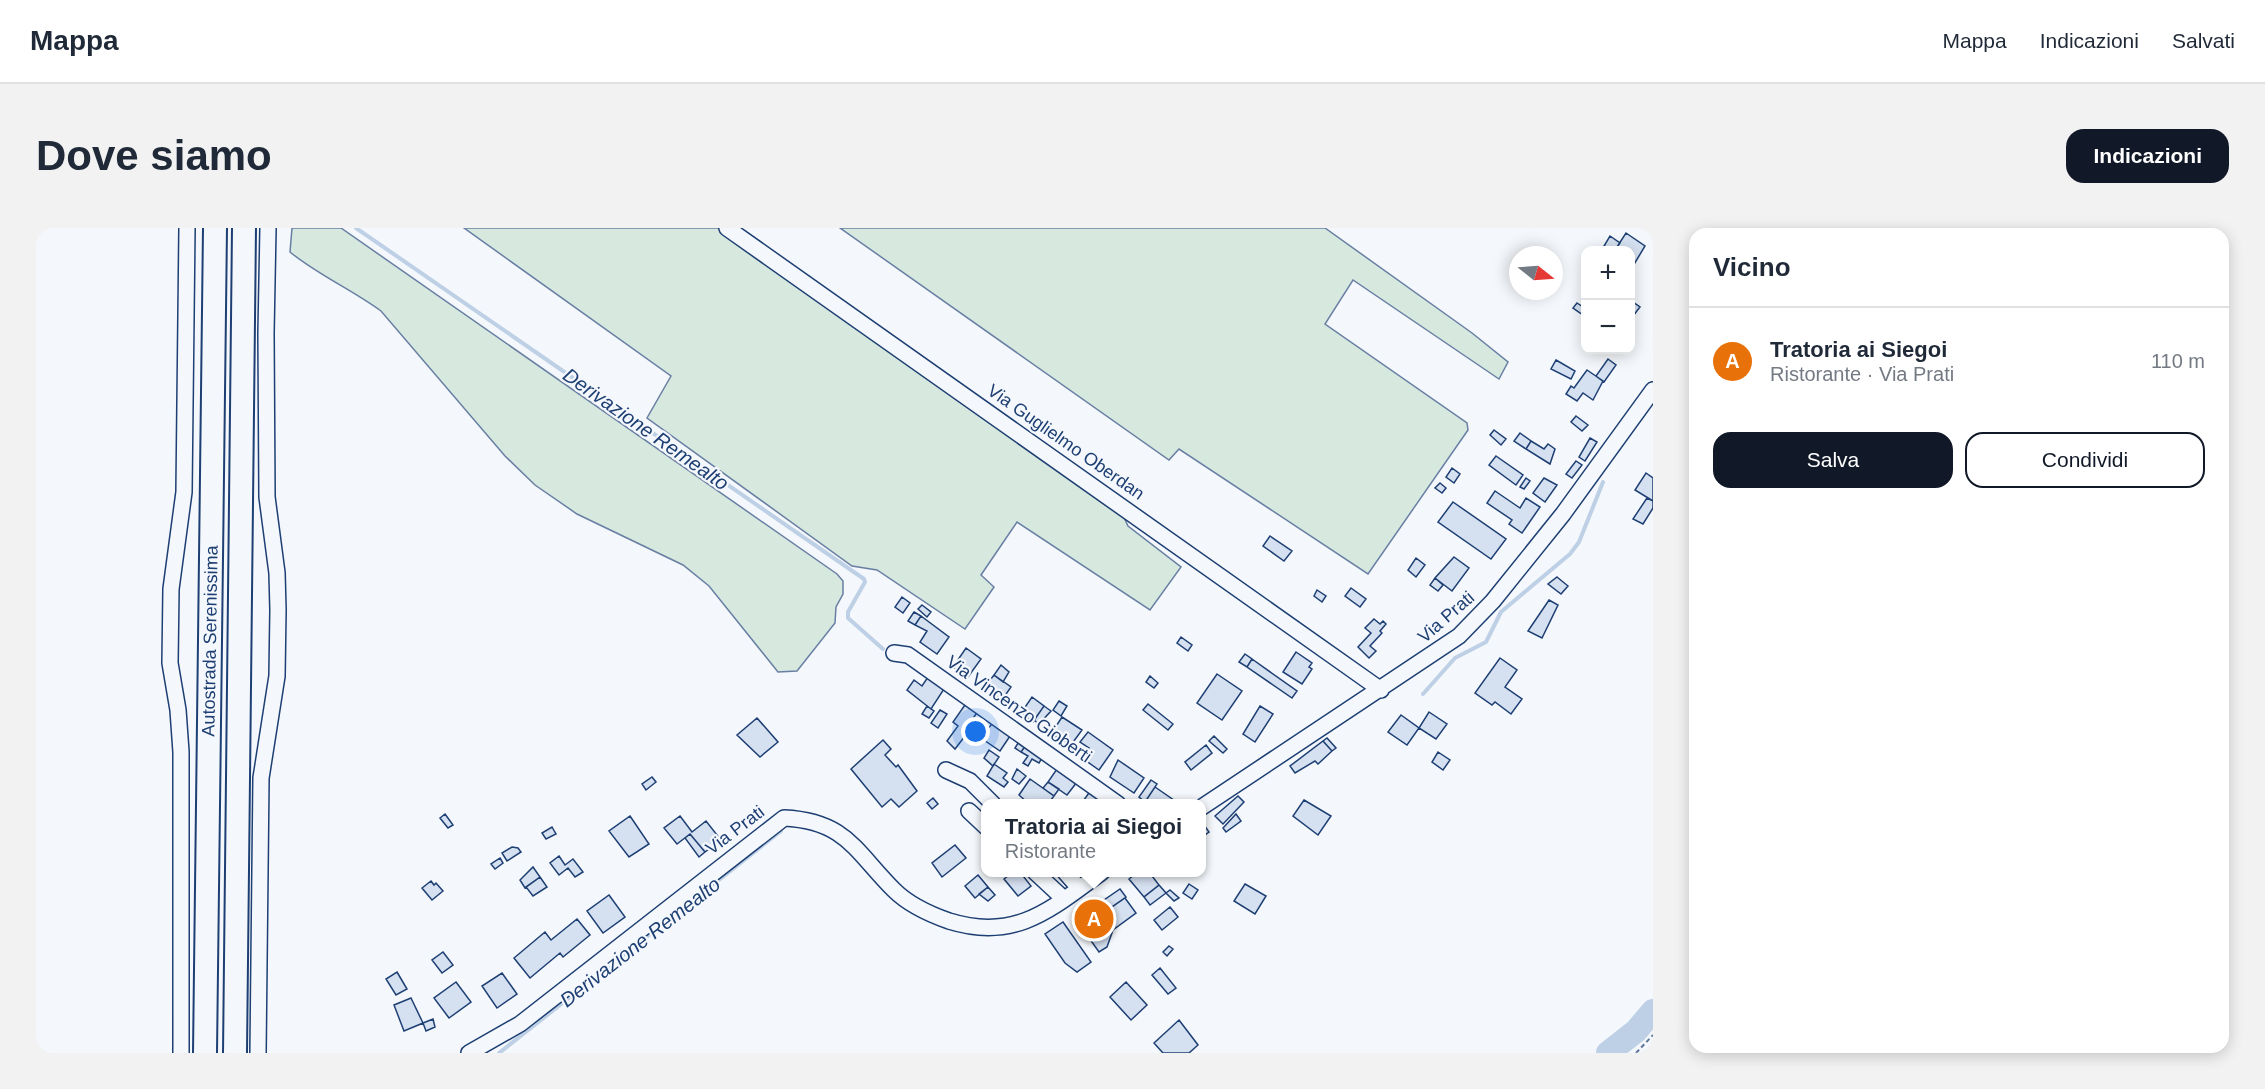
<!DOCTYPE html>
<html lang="it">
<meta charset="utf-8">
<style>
:root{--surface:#fff;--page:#f2f2f3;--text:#1f2937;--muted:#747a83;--line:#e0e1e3;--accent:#111827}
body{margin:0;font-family:Arial,sans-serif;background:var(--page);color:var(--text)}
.controls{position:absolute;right:18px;top:18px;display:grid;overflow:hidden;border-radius:12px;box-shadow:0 3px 15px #0003}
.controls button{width:54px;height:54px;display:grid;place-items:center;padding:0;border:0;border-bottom:2px solid var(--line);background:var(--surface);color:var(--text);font:30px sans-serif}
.compass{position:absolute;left:1473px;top:18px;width:54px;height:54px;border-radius:50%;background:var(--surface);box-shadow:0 3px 15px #0003;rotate:107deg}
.you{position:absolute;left:940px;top:504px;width:21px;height:21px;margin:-15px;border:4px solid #fff;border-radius:50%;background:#1a73e8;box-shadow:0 0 0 9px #1a73e833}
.badge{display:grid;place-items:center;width:39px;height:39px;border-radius:50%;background:var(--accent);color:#fff;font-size:20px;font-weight:700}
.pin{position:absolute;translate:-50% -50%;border:3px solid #fff;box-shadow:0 2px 6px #0006}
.popup{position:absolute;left:945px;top:571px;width:225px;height:78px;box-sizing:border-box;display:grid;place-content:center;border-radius:12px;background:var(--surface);filter:drop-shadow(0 2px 4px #0005);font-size:20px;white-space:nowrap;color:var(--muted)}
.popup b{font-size:22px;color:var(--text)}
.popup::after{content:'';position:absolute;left:50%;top:100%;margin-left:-12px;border:12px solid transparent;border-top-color:var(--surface)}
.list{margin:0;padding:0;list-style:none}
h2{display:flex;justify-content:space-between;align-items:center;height:78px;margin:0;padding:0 24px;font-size:26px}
h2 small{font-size:20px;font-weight:400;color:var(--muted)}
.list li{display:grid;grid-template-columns:39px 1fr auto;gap:18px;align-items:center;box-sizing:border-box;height:108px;padding:0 24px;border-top:2px solid var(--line)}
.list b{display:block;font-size:22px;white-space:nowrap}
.list p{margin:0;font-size:20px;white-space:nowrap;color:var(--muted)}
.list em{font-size:20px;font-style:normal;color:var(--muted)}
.actions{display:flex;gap:12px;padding:18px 24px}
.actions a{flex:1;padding:14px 0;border:2px solid var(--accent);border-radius:18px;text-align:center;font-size:21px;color:var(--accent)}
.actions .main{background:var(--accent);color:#fff}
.map{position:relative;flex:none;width:1617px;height:825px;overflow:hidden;border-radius:18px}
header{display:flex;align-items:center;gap:36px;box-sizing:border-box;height:84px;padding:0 30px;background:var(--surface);border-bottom:2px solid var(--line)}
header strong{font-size:28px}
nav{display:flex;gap:33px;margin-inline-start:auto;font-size:21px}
.intro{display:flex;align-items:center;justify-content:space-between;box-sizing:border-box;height:144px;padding:0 36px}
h1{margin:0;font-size:42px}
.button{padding:15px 27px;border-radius:18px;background:var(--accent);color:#fff;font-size:21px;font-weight:700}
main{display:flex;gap:36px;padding:0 36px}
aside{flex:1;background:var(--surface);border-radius:18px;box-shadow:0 3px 15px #0003}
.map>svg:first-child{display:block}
.green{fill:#d7e8df;stroke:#687fa3;stroke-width:1.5}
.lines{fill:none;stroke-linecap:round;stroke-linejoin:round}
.stream{stroke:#bed0e5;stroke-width:4}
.river{stroke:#bed0e5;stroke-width:24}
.building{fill:#d5e0f0;stroke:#1d3f73;stroke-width:1.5}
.minor-casing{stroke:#1d3f73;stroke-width:18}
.highway-casing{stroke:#1d3f73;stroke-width:26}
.path{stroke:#5e769c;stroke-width:2;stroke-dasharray:4.5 3;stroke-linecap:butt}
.minor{stroke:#f4f7fb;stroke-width:15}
.highway{stroke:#f4f7fb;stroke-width:22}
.labels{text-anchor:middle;stroke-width:4.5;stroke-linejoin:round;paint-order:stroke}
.street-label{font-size:18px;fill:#1d3f73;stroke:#f4f7fb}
.water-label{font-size:20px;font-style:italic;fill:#1d3f73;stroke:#f4f7fb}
</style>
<header>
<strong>Mappa</strong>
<nav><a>Mappa</a><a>Indicazioni</a><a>Salvati</a></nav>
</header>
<div class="intro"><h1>Dove siamo</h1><a class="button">Indicazioni</a></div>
<main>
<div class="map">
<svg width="1617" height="825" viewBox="0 0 1617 825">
<rect width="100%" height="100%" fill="#f4f7fb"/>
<path class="green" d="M256,0H305L801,346L807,353V366L800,379L799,395L761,443L742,444L673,358L647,337L541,286L499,257L469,228L345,83C315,61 282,47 254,24Z
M428,0H683L1085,283L1092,298L1145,339L1114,382L981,294L945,347L958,359L929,401L841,342L816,338L611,190L635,148Z
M804,0H1289L1436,105L1472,134L1463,151L1317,52L1289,96L1431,195L1432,202L1332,346L1143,221L1133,232Z"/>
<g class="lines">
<path class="stream" d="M320,0L828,351L829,354L812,384V390L847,421
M1387,466L1419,430L1450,414L1465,384L1534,326L1543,314L1567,254
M463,825L745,603"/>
<path class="river" d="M1572,825L1600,803L1617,783"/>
</g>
<path class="building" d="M1590,5L1609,18L1594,43V22H1579Z
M1574,8L1584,15L1579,22L1568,18Z
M1594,72L1604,79L1594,92Z
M1541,75L1550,81V89L1537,80Z
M1572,131L1580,137L1568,154L1560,148Z
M1520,132L1539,143L1535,151L1515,141Z
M1551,142L1567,153L1557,172L1547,165L1541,173L1530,166L1535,158L1538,160Z
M1540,188L1552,197L1546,203L1535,194Z
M1458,202L1470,211L1465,217L1454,207Z
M1484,205L1495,213L1490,221L1478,213Z
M1554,210L1561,214L1549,233L1543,229Z
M1495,213L1508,221L1512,216L1519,221L1514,236L1490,221Z
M1460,228L1487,247L1480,257L1453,237Z
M1540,233L1546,237L1536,250L1530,246Z
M1416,240L1424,246L1418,255L1410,249Z
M1610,245L1617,250V273L1599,262Z
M1490,250L1494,253L1488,261L1484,259Z
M1508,250L1521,257L1509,274L1497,265Z
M1404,255L1410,260L1406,265L1399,260Z
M1459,263L1484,280L1490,270L1504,279L1486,305L1473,296L1476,292L1451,275Z
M1611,270L1617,273V280L1607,296L1597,291Z
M1417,274L1470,311L1455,331L1402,294Z
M1234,308L1256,323L1248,333L1227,318Z
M1418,329L1433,340L1416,363L1399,350Z
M1380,330L1389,337L1380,349L1372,342Z
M1521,349L1532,358L1525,366L1512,356Z
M1399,350L1407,357L1402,363L1394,357Z
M1315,360L1330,371L1324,379L1309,368Z
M1281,362L1290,368L1286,374L1278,368Z
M866,369L874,375L867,385L859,379Z
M1513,372L1522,377L1506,410L1492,403Z
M886,377L895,384L891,389L882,381Z
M878,384L885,388L879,397L872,393Z
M885,388L913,409L901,426L884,414L891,403L879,397Z
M1338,391L1344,396L1347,393L1350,396L1344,403L1346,405L1334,418L1340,423L1333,430L1322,419L1335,405L1329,400Z
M1145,409L1156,417L1152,423L1141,415Z
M930,420L945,431L932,449L917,439Z
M1260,424L1276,435L1273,439L1276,441L1266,456L1247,444Z
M1209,426L1216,431L1211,439L1203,434Z
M1464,430L1481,442L1469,459L1486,471L1475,486L1459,474L1456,477L1439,465Z
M1216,431L1261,463L1256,470L1211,439Z
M965,437L973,444L967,454L958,447Z
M894,446L910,458L895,481L871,462L878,452L886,458Z
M1181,446L1206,463L1186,492L1161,475Z
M958,447L975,459L966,472L948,460Z
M1114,448L1122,455L1118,460L1110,454Z
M996,469L1008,478L997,494L985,485Z
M1023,473L1031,478L1025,488L1017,482Z
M931,474L943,482L933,496L936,499L919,521L911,513L922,498L917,494Z
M1112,476L1137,496L1132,502L1107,482Z
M891,478L898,483L893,490L886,486Z
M1008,478L1015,483L1003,496L998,492Z
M1224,478L1237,486L1219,514L1207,506Z
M904,482L911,486L902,500L895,495Z
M1393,484L1411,496L1400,511L1383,500Z
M1365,487L1383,500L1371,517L1352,504Z
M1026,489L1046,502L1035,517L1015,506Z
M721,490L742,514L724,529L701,507Z
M958,493L974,508L964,523L945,510Z
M937,497L946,503L939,511L931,505Z
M1052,504L1077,522L1063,542L1046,530L1053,520L1044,514Z
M1178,508L1191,521L1187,525L1173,513Z
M1291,510L1300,520L1296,523L1287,513Z
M847,512L855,521L849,527L860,539L862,537L881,563L863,579L855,571L846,579L815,541Z
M984,512L990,517L985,524L979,520Z
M1287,513L1296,523L1282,536L1279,533L1259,545L1254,538Z
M990,517L1007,528L1003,535L996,531L992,538L987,535L992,528L985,524Z
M1170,517L1176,525L1155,542L1149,534Z
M953,522L963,529L957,538L948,530Z
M1402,524L1414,532L1407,542L1396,534Z
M1082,532L1108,550L1098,565L1074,549Z
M958,536L971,545L967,550L972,554L968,559L951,548Z
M1023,538L1041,554L1031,567L1012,554Z
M981,541L990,548L983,556L976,551Z
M616,549L620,554L610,562L606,556Z
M994,551L1018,568L1012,576H993L983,567Z
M1115,552L1121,556L1109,574L1103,569Z
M1012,554L1023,561L1018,568L1007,560Z
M1119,559L1142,575V576H1111L1109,574Z
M1055,562L1074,576H1045Z
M1202,568L1208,574L1187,596L1179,588Z
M897,570L902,576L896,581L891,575Z
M1268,572L1295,588L1282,607L1257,588Z
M409,586L417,597L412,600L404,590Z
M1200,586L1205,593L1190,604L1187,600Z
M594,588L613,616L593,629L573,603Z
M644,588L656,604L670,593L685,612L669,624L654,606L641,616L628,600Z
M1168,597L1173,604L1166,609V598Z
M516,599L520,606L510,611L506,605Z
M654,606L669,624L663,629L649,610Z
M919,617L930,630L906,649L896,635Z
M476,619L482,620L485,624L471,633L466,625Z
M523,628L529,637L537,631L547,644L539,649L532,640L523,647L514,635Z
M464,630L467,635L459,641L455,636Z
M497,639L504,649L489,660L484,652Z
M977,644H984L995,658L982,668L968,651Z
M1102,644H1113L1123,657L1108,669L1093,651Z
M942,647L952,659L939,670L929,658Z
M504,649L511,659L497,668L490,659Z
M395,653L398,657L400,655L407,663L396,672L386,660Z
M1153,656L1162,662L1156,671L1147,665Z
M1209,656L1230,668L1219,686L1198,673Z
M1123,657L1130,665L1114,677L1108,669Z
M952,659L959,667L952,673L943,666Z
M1084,661L1090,669L1044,701L1039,692Z
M1134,662L1143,670L1138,673L1130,665Z
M573,667L589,689L567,705L551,683Z
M1089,670L1100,685L1077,702L1071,719L1063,724L1046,700Z
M1134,679L1142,689L1126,702L1118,692Z
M541,691L554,707L527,729L524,725L494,750L478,730L509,704L515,712Z
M1027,694L1055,734L1041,744L1029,735L1009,706Z
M1133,718L1137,721L1131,728L1127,724Z
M407,724L417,737L406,745L396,732Z
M1124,740L1140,760L1132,766L1116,747Z
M361,744L371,761L360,767L350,751Z
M466,745L481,766L461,780L446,758Z
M420,754L435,774L413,790L398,770Z
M1090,754L1111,777L1095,792L1074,769Z
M375,770L387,795L368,803L358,777Z
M397,791L399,799L390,803L387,795Z
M1143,792L1162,817L1153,825H1127L1118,815Z"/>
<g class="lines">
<g class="minor-casing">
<path id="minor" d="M691,0L1345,462
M858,425L872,427L1082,576
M910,542L934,553L957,576
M1166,579L1423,408L1457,373L1527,286L1617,162
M933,583L950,599
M999,644L1028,671
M1029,644L1043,660
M145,825V524L142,482L134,435L135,361L148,264L151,0
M222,825L225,550L241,448L242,382L241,345L231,269L230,105L232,0
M433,825L484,796L748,590C810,593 819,623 858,662C873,677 893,686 913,693C980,714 1015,681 1066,644"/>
</g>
<g class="highway-casing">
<path id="highway" d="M169,825L179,0
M199,825L208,0"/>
</g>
<path class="path" d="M1600,825L1617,807"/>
<use href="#minor" class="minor"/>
<use href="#highway" class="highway"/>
</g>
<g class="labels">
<g class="street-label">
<text transform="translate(1030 214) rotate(35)" y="6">Via Guglielmo Oberdan</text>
<text transform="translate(1410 389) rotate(-41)" y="6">Via Prati</text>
<text transform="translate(174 413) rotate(-89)" y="6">Autostrada Serenissima</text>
<text transform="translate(983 481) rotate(35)" y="6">Via Vincenzo Gioberti</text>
<text transform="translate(699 602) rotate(-37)" y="6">Via Prati</text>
</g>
<g class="water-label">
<text transform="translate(610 201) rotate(35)" y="7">Derivazione Remealto</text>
<text transform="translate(604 714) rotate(-38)" y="7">Derivazione Remealto</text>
</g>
</g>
</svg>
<div class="controls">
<button>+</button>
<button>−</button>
</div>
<svg class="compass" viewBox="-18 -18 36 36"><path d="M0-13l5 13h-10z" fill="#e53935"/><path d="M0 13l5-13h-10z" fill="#747a83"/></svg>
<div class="you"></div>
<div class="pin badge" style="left:1058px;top:691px;background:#e8710a">A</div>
<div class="popup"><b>Tratoria ai Siegoi</b>Ristorante</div>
</div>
<aside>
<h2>Vicino<small></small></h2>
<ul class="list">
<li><span class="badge" style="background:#e8710a">A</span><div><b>Tratoria ai Siegoi</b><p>Ristorante · Via Prati</p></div><em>110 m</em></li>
</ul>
<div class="actions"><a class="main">Salva</a><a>Condividi</a></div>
</aside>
</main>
